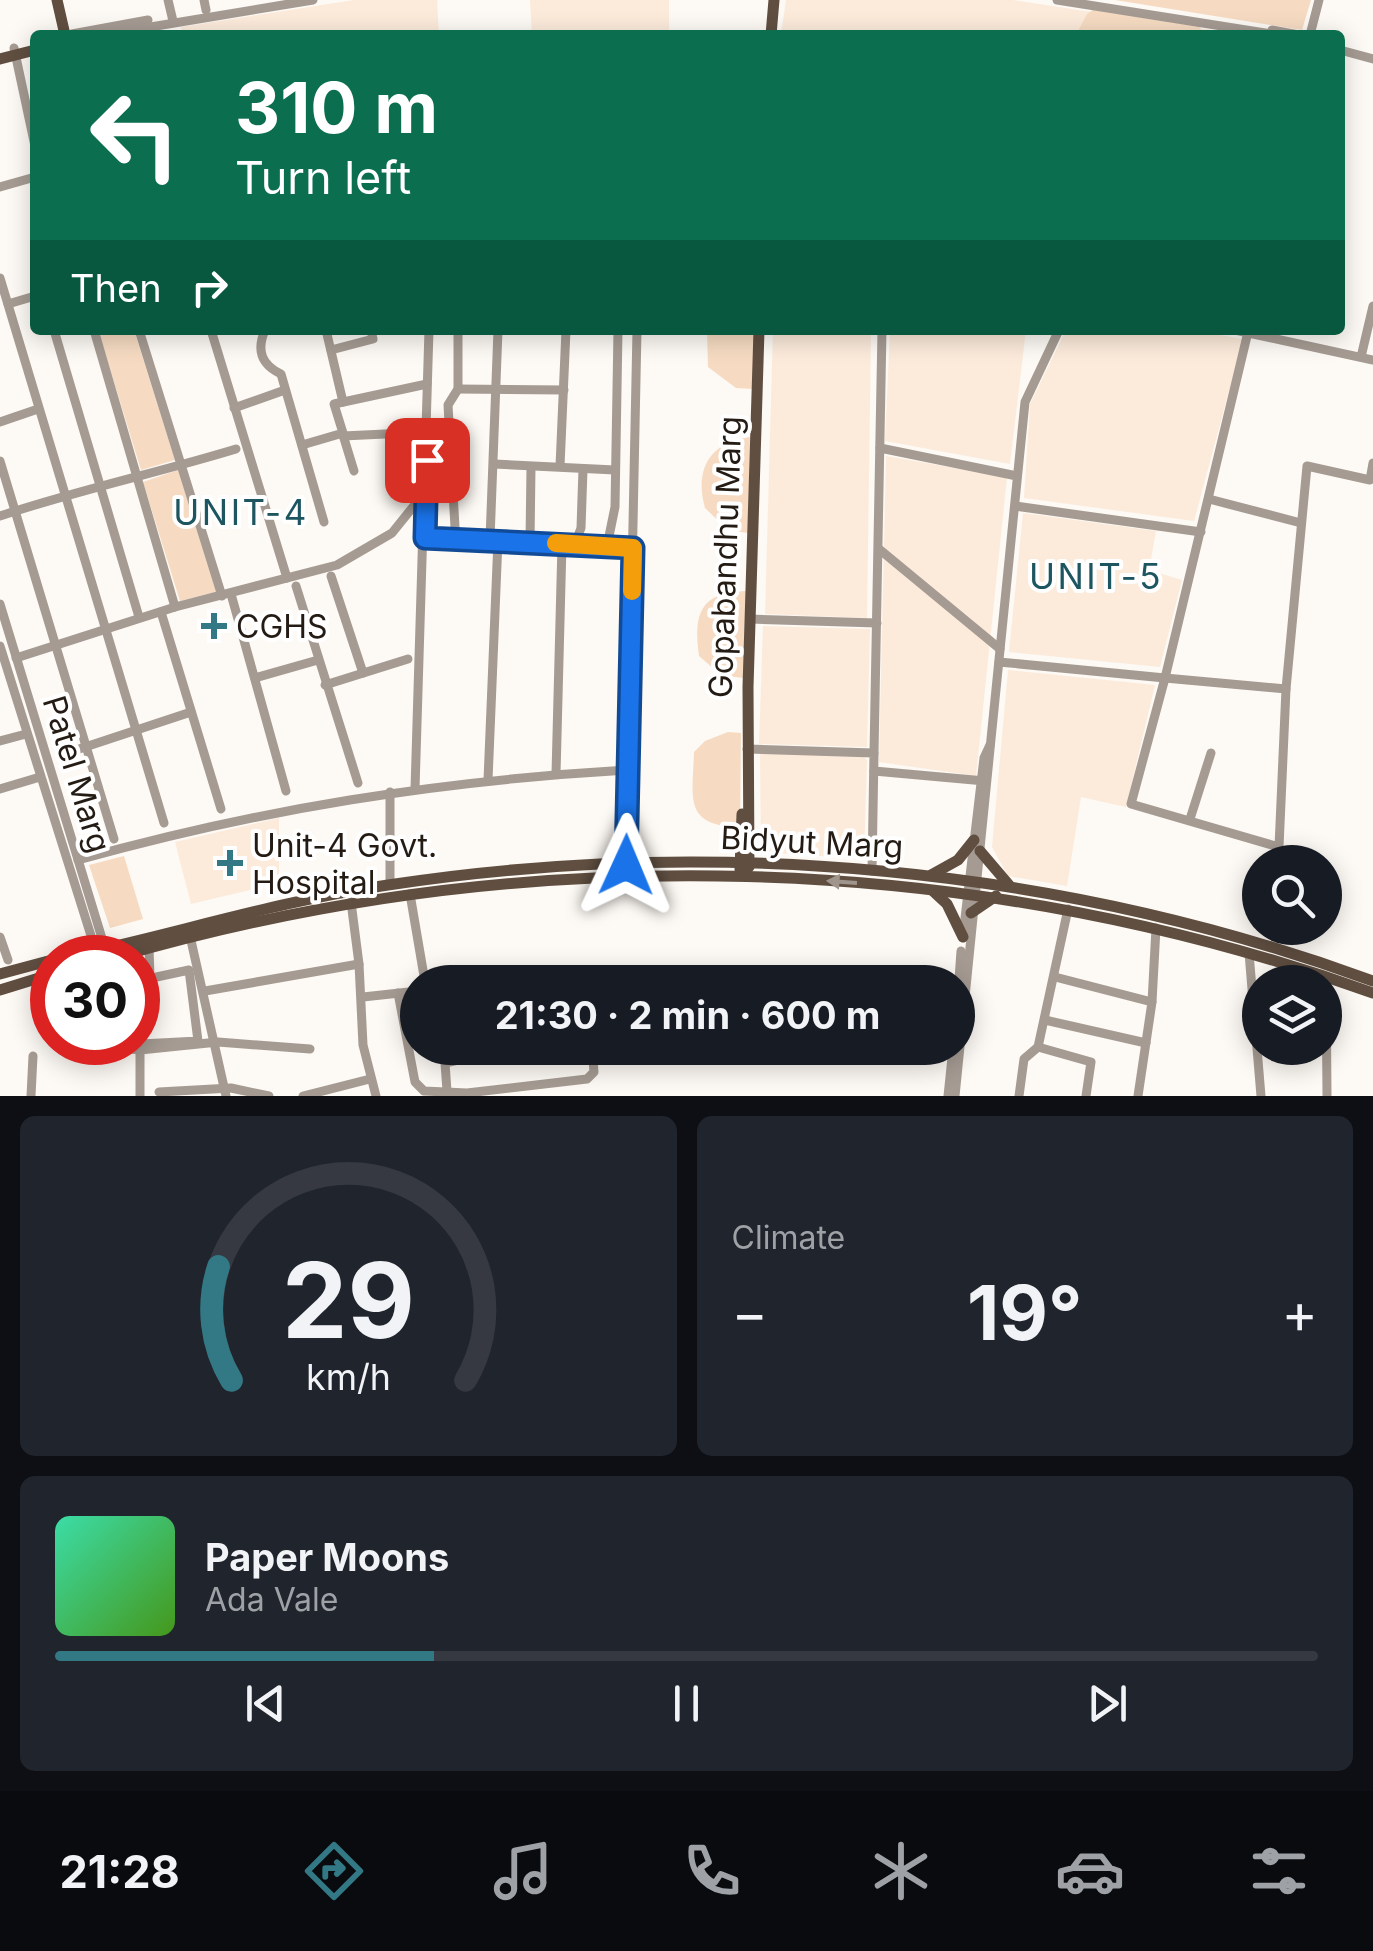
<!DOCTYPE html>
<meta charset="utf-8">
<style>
:root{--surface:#171b24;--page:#20242c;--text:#f1f3f6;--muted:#9ea1a6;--line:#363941;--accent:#327885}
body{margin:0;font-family:Inter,sans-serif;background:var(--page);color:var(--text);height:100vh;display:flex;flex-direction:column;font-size:38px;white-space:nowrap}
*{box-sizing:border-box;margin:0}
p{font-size:32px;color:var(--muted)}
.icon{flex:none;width:55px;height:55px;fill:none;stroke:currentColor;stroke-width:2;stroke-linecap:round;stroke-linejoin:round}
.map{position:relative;height:1096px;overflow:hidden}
.panel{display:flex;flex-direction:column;gap:20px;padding:20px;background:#0d0f14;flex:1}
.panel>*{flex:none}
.hud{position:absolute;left:30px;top:30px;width:1315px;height:305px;border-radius:10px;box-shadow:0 5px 25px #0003;background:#0b6e4f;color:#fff;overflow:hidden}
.fabs{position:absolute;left:1242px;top:845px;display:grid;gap:20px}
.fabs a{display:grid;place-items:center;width:100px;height:100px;border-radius:50%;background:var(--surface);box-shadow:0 5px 25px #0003;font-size:50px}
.speed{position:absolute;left:30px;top:935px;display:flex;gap:20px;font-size:50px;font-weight:700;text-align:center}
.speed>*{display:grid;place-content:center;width:130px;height:130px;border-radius:50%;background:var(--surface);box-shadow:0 5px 25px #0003;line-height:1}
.speed .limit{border:15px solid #d22;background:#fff;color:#111}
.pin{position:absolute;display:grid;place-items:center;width:85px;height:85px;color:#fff;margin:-42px;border-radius:20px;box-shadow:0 5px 15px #0006}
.me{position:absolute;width:110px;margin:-55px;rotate:1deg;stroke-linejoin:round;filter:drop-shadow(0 0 8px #0008)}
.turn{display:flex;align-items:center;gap:35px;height:210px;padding:0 40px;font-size:45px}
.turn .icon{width:130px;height:130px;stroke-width:2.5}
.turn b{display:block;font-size:70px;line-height:85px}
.then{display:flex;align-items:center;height:95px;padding:0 40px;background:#0003;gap:20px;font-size:38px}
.big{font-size:75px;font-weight:700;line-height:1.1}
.panel .tile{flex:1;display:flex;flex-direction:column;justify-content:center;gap:15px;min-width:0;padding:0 35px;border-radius:15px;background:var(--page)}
.panel .dial{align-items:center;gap:0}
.dial svg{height:260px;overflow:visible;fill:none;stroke:var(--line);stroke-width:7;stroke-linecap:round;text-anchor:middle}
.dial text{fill:var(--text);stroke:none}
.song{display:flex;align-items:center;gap:30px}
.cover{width:120px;height:120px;border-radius:15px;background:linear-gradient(135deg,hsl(160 70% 55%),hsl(100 70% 35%))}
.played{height:10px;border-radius:5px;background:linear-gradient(90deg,var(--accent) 30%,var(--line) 30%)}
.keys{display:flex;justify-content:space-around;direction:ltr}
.heat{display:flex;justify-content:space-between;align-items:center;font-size:55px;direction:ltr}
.panel .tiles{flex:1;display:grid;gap:20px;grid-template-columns:1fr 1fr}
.tile:last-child{grid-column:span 2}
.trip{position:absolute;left:400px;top:965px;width:575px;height:100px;border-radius:50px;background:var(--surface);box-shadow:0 5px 25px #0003;font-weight:700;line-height:100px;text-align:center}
.tabs{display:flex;height:160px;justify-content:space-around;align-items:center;background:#090b0e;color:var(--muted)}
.tabs .icon{width:70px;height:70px}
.tabs .on{color:var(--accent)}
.tabs b{font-size:45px;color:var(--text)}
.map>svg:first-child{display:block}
</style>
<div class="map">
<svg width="1373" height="1096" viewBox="0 0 1373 1096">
<rect width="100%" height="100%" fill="#fdf9f4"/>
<!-- built -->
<g fill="#fcebdb">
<polygon points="354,0 437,0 439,35 183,35 181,27"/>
<polygon points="530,0 669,0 669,35 532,35"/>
<polygon points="786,0 1013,0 1244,35 781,35"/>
<polygon points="773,330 871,330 867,618 765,614"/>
<polygon points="890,330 1026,330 1010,464 885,441"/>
<polygon points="1066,330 1189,330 1243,339 1194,521 1024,498 1030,404"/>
<polygon points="886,456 1007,477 976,776 879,762"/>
<polygon points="1023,513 1156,531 1149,570 1182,580 1160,667 1009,652"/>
<polygon points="763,626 870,629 867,747 759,744"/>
<polygon points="1008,670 1155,685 1126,807 1081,797 1067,886 1008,876 992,847"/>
<polygon points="760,752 862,755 867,760 864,859 761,852"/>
<polygon points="279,818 279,883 191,904 175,842"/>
</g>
<!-- green -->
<g fill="#f6dbc2">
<polygon points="1115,0 1311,0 1302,30"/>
<polygon points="1094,9 1199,26 1204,35 1076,35 1087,14"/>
<polygon points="98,330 134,330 175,460 141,470"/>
<polygon points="707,330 755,330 753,389 736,388 708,367"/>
<path d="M750,437L748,533L728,530L705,508C694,469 710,442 750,437Z"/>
<polygon points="181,469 219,591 180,601 143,482"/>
<path d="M746,591L743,678L721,675L699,656C693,614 700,592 746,591Z"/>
<path d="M728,732L741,733L740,827C682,826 693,797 694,752L705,741Z"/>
<polygon points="124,856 143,919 110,928 89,865"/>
</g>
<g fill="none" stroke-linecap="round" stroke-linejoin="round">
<!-- minor -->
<g stroke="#a59b93" stroke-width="9">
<polyline points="168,0 173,21"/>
<polyline points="204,0 206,10"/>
<polyline points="1057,0 1278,35"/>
<polyline points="1272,30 1299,35"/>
<polyline points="72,34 148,20"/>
<polyline points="102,35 313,0"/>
<polyline points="1310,35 1319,0"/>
<polyline points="14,48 35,146"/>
<polyline points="1340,50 1373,59"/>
<polyline points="0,187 35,177"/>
<polyline points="0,278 164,823"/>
<polyline points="8,304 35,296"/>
<polyline points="54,330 139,617"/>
<polyline points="94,330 175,607"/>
<polyline points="139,330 222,596"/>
<polyline points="211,330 287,578"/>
<path d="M265,330C256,351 262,365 281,374L324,522"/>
<polyline points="326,330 343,402"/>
<polyline points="1235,330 1373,360"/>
<polyline points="1248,332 1165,678 1286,689"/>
<polyline points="331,350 373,339 371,330"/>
<polyline points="1361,357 1373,306"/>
<polyline points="458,389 564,390"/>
<polyline points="234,408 285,390"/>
<polyline points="0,422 38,409"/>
<polyline points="343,435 354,471"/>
<polyline points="343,436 427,432"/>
<polyline points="302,445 343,433 334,404 427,384"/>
<polyline points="880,448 1017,476"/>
<polyline points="0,461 114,839"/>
<polyline points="494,464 615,470"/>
<polyline points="560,466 566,330"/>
<polyline points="1209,499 1301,523"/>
<polyline points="1015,506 1201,532"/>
<path d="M0,516C78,490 157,473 236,449"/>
<polyline points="455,527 448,405 458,389 458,330"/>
<polyline points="425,538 633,547"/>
<polyline points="490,539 498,330"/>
<polyline points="530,542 531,467"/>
<polyline points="575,544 581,528 583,469"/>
<polyline points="607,546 615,507 618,330"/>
<polyline points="879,549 1000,649"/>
<polyline points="331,576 363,673"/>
<polyline points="296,586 358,783"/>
<polyline points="231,594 286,791"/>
<polyline points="0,604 108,958"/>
<polyline points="161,612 221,809"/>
<polyline points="750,619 877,623"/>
<polyline points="0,646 98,958"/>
<polyline points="16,658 175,607 337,565 392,533 425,492"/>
<polyline points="999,662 1165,678 1131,804 1279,847 1286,689 1307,466 1370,480 1373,463"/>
<polyline points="255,678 318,660"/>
<polyline points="325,685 408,659"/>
<polyline points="0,741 26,734"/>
<polyline points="747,749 874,753 872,871"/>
<polyline points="67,753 191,712"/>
<polyline points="874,753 882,330"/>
<polyline points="874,771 985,781"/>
<polyline points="556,774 562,544"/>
<polyline points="488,780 498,540"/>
<polyline points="0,789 40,777"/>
<polyline points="415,789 429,330"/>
<polyline points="1190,819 1211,753"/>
<path d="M78,860C261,809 437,781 627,770"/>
<polyline points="626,865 637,330"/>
<polyline points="390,884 390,792"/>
<polyline points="410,894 425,982"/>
<polyline points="963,935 984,758 990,745"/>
<polyline points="190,936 226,1096"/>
<polyline points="0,937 8,960"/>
<polyline points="149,947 150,978"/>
<polyline points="1249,953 1261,1096"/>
<polyline points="359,964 363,1045 376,1096"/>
<polyline points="1055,977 1152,1002"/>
<polyline points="1326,977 1327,1096"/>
<polyline points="138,981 189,970 198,1041 141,1044"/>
<polyline points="205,991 359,964 351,902"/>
<polyline points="398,993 415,1082 424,1091 467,1093 587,1079 594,1072 592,1048"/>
<polyline points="958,993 961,951"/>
<polyline points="363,997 418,991"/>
<polyline points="1045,1020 1146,1043"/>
<polyline points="71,1042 140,1050 218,1042 310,1049"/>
<polyline points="1038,1047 1091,1062 1086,1096"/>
<polyline points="140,1050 140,1096"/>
<polyline points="447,1091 445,1063 513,1048"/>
<polyline points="159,1092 231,1088 269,1096"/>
<polyline points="31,1096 33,1056"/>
<polyline points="303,1096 370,1079"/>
<polyline points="948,1096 953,1048"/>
<polyline points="955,1096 1025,402 1059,330"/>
<polyline points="1019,1096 1024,1059 1038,1047 1068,909"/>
<polyline points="1138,1096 1152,1002 1156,928"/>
</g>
<!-- major -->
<g stroke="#604f41" stroke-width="11">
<polyline points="57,0 65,35"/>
<polyline points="771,35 774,0"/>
<polyline points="0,59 35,50"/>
<polyline points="980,851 1009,885"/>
<polyline points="749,867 748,687 759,330"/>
<polyline points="740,870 742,814"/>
<polyline points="931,875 958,860 974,840"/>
<polyline points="933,891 947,904 963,937"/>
<polyline points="971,913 996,896"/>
<path d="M63,958C172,935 277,901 388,885C716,835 1062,867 1373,981"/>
<path d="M114,958C526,838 969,849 1373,993"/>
<polyline points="0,974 52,960"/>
<polyline points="0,990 52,974"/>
</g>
</g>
<!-- one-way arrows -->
<defs><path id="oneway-solid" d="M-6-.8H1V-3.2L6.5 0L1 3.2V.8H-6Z" transform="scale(2.5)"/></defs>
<use fill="#a0958d" href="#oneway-solid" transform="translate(842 882) rotate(-176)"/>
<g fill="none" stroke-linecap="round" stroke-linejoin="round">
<!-- route casing -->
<g stroke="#114b97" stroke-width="25">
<polyline id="route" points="427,460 425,538 633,548 626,865"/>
</g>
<!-- route -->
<use href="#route" stroke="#1a73e8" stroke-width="18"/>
<!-- slow -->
<polyline stroke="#f59e0b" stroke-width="18" points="556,543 633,548 632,591"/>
</g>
<!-- markers -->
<g fill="#327885" stroke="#fff" stroke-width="4">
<path d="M209 611h10v10h10v10h-10v10h-10v-10h-10v-10h10z"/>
<path d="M225 848h10v10h10v10h-10v10h-10v-10h-10v-10h10z"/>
</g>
<g text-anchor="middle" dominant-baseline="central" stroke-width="8" stroke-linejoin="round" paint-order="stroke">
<!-- street labels -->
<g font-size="32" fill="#241c14" stroke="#fff">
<text transform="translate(725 557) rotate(-88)">Gopabandhu Marg</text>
<text transform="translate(77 774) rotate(73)">Patel Marg</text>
<text transform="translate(812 842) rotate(3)">Bidyut Marg</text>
</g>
<!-- poi labels -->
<g font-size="32" fill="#241c14" stroke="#fff" text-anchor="start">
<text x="236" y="626">CGHS</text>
<text x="252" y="845">Unit-4 Govt.<tspan x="252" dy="37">Hospital</tspan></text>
</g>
<!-- neighbourhood labels -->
<g font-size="35" letter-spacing="2.5" fill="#1d5660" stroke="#fff">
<text x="241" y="512">UNIT-4</text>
<text x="1096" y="576">UNIT-5</text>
</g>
</g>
</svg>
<div class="fabs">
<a><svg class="icon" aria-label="search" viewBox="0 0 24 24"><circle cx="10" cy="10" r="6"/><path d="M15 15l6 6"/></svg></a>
<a><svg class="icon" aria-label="layers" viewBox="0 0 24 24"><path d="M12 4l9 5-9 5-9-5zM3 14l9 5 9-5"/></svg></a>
</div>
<div class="speed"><div class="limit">30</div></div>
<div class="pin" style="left:427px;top:460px;background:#d93025"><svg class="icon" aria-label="arrive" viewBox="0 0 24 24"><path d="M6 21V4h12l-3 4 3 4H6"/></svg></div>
<svg class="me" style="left:626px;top:865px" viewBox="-20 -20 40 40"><path d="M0-17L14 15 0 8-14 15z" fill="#1a73e8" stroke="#fff" stroke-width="4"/></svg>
<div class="trip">21:30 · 2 min · 600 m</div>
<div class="hud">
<div class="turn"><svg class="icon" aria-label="left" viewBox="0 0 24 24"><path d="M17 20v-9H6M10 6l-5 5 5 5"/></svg><div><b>310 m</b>Turn left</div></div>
<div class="then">Then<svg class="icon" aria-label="right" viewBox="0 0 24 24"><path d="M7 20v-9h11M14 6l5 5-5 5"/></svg></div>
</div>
</div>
<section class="panel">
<div class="tiles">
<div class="tile dial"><svg viewBox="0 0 100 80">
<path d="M14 69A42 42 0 1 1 86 69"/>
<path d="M14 69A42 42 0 0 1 10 34" stroke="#327885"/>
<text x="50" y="56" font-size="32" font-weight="700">29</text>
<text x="50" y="72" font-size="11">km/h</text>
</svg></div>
<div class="tile"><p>Climate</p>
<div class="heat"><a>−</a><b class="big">19°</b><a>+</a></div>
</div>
<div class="tile">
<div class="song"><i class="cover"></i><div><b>Paper Moons</b><p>Ada Vale</p></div></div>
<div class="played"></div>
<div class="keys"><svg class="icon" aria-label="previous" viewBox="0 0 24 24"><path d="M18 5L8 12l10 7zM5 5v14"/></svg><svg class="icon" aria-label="pause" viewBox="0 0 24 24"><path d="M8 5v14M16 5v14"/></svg><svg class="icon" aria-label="next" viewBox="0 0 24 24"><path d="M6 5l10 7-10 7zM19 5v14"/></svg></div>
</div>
</div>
</section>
<nav class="tabs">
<b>21:28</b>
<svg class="icon on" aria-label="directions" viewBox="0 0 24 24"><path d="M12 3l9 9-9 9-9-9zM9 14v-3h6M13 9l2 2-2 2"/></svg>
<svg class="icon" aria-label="music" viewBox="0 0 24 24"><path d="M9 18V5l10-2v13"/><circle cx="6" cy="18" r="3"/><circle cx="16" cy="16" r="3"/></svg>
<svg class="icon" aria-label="phone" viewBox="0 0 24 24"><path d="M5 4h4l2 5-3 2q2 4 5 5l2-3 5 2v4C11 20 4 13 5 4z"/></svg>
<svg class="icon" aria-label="climate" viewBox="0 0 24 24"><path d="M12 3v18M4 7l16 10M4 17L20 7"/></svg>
<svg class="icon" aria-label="car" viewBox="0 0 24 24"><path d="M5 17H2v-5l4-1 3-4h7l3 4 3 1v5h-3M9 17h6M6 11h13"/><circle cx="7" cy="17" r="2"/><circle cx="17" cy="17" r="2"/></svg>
<svg class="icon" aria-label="filters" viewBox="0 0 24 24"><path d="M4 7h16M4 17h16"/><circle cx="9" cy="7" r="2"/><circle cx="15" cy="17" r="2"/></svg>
</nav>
